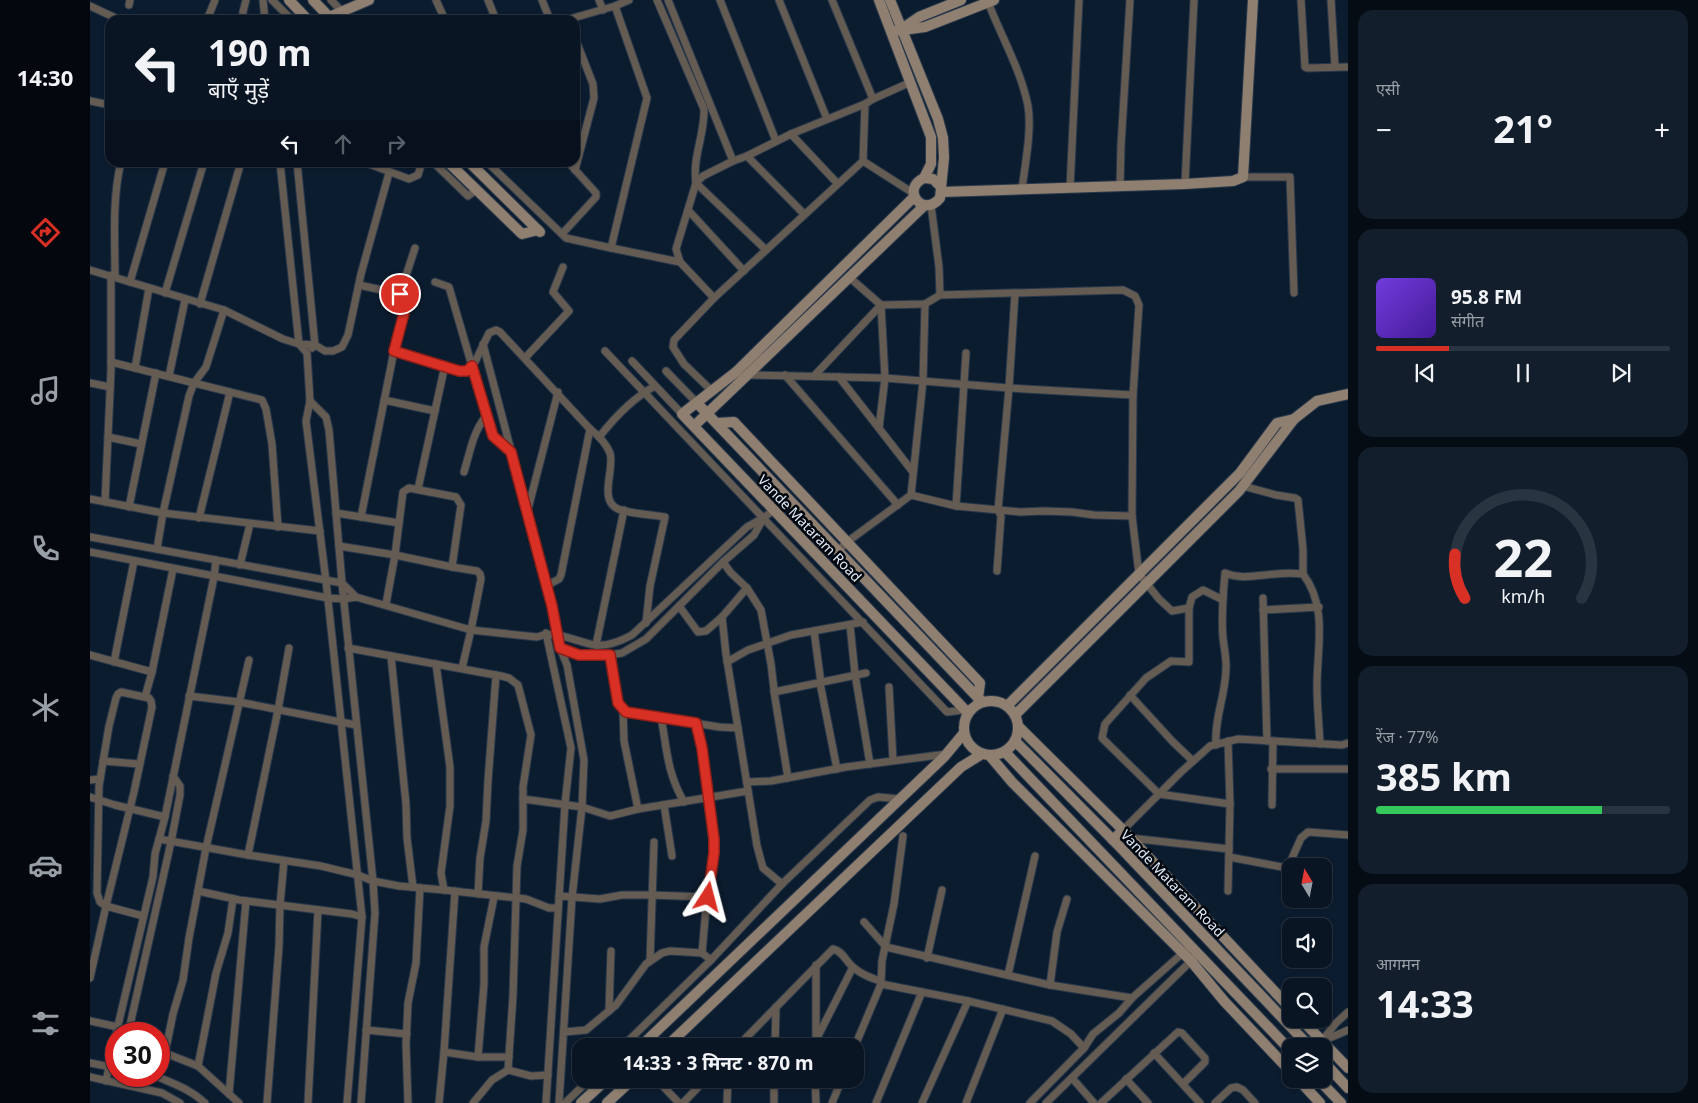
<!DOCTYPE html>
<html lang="hi">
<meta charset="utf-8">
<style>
:root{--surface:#091523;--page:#121e2b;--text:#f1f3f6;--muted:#999fa6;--line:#293441;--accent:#d93025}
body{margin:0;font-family:"Noto Sans","Noto Sans Devanagari",sans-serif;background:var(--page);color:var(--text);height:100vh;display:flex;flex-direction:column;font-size:19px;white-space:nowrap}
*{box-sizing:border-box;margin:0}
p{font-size:16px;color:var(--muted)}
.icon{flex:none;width:28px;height:28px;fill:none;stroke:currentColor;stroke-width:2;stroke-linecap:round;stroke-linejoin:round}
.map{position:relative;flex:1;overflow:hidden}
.details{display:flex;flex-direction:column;gap:10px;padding:10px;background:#050c13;width:350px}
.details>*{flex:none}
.top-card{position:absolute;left:15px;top:15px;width:475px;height:152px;border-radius:15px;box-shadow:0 1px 4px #0004,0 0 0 1px var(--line);background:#091523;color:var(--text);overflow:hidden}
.needle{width:32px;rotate:350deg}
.controls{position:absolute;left:1192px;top:858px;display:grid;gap:10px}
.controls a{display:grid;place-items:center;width:50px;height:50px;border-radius:10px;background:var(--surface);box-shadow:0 1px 4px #0004,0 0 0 1px var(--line);font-size:25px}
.speed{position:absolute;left:15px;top:1022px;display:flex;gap:10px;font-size:25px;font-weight:700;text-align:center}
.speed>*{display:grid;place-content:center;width:65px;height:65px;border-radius:50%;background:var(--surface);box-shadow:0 1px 4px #0004,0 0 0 1px var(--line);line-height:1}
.speed .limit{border:8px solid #d22;background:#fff;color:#111}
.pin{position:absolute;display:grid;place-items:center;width:42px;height:42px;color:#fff;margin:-21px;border:2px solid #fff;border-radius:50%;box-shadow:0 1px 5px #0007}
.me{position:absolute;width:55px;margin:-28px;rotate:9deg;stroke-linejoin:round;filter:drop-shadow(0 0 4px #0008)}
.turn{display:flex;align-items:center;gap:18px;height:105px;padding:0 20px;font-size:22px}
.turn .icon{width:65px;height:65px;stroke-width:2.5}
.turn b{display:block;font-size:35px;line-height:42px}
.lanes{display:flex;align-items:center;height:48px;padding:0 20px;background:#0003;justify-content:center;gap:25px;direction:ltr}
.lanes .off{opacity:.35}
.big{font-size:38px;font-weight:700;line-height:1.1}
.details .tile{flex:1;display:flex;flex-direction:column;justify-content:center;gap:8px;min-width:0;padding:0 18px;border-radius:15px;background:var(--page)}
.details .dial{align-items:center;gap:0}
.dial svg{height:130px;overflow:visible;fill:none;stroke:var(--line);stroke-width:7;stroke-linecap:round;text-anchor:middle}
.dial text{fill:var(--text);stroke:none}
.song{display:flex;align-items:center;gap:15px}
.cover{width:60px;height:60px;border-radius:8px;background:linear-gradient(135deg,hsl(260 70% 55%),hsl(260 70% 35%))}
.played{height:5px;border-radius:2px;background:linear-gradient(90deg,var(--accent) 25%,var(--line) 25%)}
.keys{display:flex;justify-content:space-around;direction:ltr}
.heat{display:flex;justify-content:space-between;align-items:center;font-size:28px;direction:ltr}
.charge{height:8px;border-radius:4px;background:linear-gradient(90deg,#34c759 77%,var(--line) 0)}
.trip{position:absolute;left:482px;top:1038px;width:292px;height:50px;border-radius:15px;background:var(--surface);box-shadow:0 1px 4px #0004,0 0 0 1px var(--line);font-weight:700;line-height:50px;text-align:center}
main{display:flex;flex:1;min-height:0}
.dock{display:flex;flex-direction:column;width:90px;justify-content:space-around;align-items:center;background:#04080e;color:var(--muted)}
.dock .icon{width:35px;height:35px}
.dock .selected{color:var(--accent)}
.dock b{font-size:22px;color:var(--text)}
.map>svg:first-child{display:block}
</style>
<main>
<nav class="dock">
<b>14:30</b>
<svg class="icon selected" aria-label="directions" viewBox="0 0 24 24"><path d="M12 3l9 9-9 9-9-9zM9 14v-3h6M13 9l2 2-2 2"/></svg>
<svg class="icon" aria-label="music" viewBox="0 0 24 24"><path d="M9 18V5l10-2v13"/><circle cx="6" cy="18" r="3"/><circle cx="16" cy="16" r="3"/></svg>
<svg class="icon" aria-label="phone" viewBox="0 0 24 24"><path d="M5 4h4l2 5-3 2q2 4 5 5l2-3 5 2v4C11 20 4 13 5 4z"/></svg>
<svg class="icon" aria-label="climate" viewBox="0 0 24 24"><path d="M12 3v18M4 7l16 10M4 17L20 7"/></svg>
<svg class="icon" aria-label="car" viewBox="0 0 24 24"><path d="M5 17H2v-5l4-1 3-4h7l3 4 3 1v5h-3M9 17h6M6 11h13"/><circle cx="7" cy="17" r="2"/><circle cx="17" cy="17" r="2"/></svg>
<svg class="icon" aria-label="filters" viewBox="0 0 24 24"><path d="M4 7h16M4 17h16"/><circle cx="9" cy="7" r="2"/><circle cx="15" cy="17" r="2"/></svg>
</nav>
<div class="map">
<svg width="1258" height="1103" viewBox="0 0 1258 1103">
<rect width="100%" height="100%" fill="#0c1c2f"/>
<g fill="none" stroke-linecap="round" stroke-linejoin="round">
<!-- street casing -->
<g stroke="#2a394b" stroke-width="9">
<g id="street">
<polyline points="173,0 175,20"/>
<polyline points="182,0 202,20"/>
<polyline points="241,0 260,20"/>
<polyline points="346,0 355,20"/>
<polyline points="398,0 406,20"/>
<polyline points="452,0 460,20"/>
<polyline points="509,0 513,10"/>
<path d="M567,0L614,109C615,134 602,158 606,183L676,250"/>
<polyline points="578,0 643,161"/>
<polyline points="630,0 686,141"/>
<polyline points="689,0 737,119"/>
<polyline points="742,0 783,99"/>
<polyline points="1211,0 1215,67 1217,68 1258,67"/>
<polyline points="1241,0 1245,67"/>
<path d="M898,2C911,36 931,70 938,106C942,130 935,165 932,189"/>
<polyline points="39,5 40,0"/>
<polyline points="0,6 30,20"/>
<polyline points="525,6 557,98 521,248 590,262"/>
<polyline points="117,20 125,0"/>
<polyline points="153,20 153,12 156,0"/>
<polyline points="476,20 525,6 539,0"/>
<polyline points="485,38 503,84 504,98 485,170"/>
<polyline points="0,101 20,105"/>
<polyline points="701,134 747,183"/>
<polyline points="657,156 714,214"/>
<polyline points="773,161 775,104"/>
<polyline points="190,162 209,344 217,353 220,401 216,421 236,581 272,917 257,1103"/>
<polyline points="207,162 225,345 222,348"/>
<polyline points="274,162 319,179 328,175 332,162"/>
<polyline points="343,162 378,196 386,190"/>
<polyline points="397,162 476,238 521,248"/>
<polyline points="1153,177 1200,177 1204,293"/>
<polyline points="1095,184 1104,0"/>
<polyline points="1030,187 1031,145 1040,0"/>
<polyline points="980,188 989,0"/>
<polyline points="841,205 849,267 850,295"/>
<polyline points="598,210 654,271"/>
<polyline points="472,234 506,197 506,193 478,162"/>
<polyline points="0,270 134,310 193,339 209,344 225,345 235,351 243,351 252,347 258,335 271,274 299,173"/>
<path d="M25,277C25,239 22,199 31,162"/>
<polyline points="759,277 791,305 835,304 850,295 1033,290 1045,296 1049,305 1043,395 1042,516 1049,574 1069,599 1082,611 1099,608 1099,662 1081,661 1056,678 1015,724 1012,738 1069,794 1140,804"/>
<polyline points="40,282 75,162"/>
<path d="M345,282L359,287L400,428C404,439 411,444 421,451"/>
<path d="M269,285L310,294L317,299V302L304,351L369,371H377L385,362L399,333L406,330L410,332L500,429C509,436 516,443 520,453C525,469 508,500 528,509C536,513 564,515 575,517L560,586L556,623"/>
<polyline points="75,293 114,162"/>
<polyline points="925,293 919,388 1043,395"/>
<polyline points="310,294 325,248"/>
<polyline points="624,298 590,262 586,249 606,183 613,176 643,161 657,156 701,134 775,104 783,99 821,82"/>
<polyline points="110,304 151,162"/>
<polyline points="134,310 116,367 104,383 172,400 176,409 182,444 188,527"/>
<polyline points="393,344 462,606 470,648 477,665 494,760 492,807 482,898 469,1103"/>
<polyline points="515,351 857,712 874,710"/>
<polyline points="435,358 479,311 463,292 473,267"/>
<polyline points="542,361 592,414"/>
<polyline points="21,362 104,383 99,396 73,513 67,549"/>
<polyline points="45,368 59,288"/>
<polyline points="576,371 607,403"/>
<polyline points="659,375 795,378 919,388 908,510 911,516 907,571"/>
<polyline points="695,375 808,505"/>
<polyline points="79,376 95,300"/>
<polyline points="724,376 791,305"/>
<polyline points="749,377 823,472"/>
<polyline points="0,383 20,387"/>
<polyline points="622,391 594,364 583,347 584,340 624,298 773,161 823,193"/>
<polyline points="294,400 345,411"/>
<polyline points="220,401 236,417 239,430 252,583 283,881 285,913 271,1103"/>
<polyline points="789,428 795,378 791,305"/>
<path d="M510,436C525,417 543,398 565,386"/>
<polyline points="18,437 51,444"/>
<path d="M374,472C380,452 383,432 396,416"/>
<polyline points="1153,486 1186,495 1205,498 1208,500 1213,549 1213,574"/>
<polyline points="328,489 355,365"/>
<polyline points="821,495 866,506 930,512 954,511 982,512 1004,515 1042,516"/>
<polyline points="0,499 73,513 230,531"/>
<polyline points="15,502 21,370 21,275"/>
<polyline points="866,506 876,353"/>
<polyline points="39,507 66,373"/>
<polyline points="246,513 309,523"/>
<polyline points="437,513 468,392"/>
<polyline points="271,517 304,351"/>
<polyline points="109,518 140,392"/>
<polyline points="0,537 252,583 266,597"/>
<polyline points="249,546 305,555 362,567 371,505 366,497 319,488 313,492 305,555 296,604"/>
<polyline points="748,551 757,542 821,495 833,381 835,304"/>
<path d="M0,552L238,598L254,599L266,597L381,630L447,637C465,629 486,642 505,645C518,647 531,641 542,635L657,527L673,518L684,510"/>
<polyline points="633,562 641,573 657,588 671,610 681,664 685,698 698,778"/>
<polyline points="150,565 160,524"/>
<polyline points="362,567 387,571 390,574 391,579 381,630 372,668"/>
<polyline points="456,586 469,579 471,575 500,429"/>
<polyline points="1173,598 1177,741"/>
<polyline points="1099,608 1102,597 1113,590 1133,600"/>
<polyline points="1173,610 1229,607"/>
<polyline points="632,617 657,588"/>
<polyline points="760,625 765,674 780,764"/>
<polyline points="724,631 731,683"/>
<polyline points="506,645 534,510"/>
<polyline points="258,648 411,676 419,678 428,685 441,735 433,787 433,830 427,866 423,996 418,1070"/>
<polyline points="468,648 489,655 520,655 532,653 556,639 633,562 664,535 673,519"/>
<polyline points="0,655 62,672 55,697"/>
<polyline points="520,655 528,703 536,712 629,727 648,728"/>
<polyline points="301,656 316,804 317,838 323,887"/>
<polyline points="24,662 44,561"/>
<polyline points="637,662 658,650 701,635 773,622"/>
<polyline points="346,664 360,767 360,806 351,873 354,890"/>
<polyline points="62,672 83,569"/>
<polyline points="730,683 747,769"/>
<polyline points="799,687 803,760"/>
<polyline points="684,692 776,673"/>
<polyline points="1040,695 1083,742 1103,761"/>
<polyline points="99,696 149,702 266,725"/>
<polyline points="533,708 534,741 548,809 658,791"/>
<path d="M571,717C577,749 577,773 594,802"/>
<polyline points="606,723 612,748 624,853 617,897 612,953"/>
<path d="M1126,745C1124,717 1137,692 1136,665C1136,656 1134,647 1133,638C1131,617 1133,595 1135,573C1152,580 1168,575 1185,574C1195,573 1204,573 1213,574C1238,607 1227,647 1227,686C1227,705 1229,724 1230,744"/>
<polyline points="13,761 49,764"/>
<polyline points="1181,769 1258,769"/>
<polyline points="0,780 10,779"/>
<polyline points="657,782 681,781 756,767 857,754"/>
<polyline points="0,797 25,805 75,817"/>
<polyline points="433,799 492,807 520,816 548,809"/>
<polyline points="574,805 582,856"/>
<polyline points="1182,805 1183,741"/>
<polyline points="1033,830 1091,772 1120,746 1148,739 1252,745 1258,743"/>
<polyline points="1040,838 1139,849"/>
<polyline points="69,839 158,855 231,866 268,875 283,881 309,886 354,890 436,899 459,908 468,908"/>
<polyline points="158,855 188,710 199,648"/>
<polyline points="1139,857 1192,867 1199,865 1211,838 1218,832 1258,835"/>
<path d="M1199,865C1200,874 1197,885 1201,892"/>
<polyline points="692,884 780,800 788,797 810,799"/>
<polyline points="108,891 149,900 262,914 272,917"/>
<polyline points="1138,891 1140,804 1138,741"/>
<polyline points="388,894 390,858 396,821 398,781 406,675"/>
<polyline points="469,896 510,899 532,895 560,895 617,897"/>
<polyline points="774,922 796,947 960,985 1042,998"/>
<polyline points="837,958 852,890"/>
<polyline points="560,961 564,842"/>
<polyline points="726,965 726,1037"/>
<polyline points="918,975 945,856"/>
<polyline points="0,978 16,906 10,902 7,893 9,786 19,726 26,698 28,694 31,692 59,698 61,701 62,707 44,792 16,906 53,916"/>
<polyline points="791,984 878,1001 962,1021 981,1034 994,1048"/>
<polyline points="960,985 967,932 977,899"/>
<polyline points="519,1011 521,951"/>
<polyline points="0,1021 28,1027"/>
<polyline points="276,1030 317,1034"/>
<polyline points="474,1032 496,1030 526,1005 556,964 572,953 580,951 612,953 621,960 692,884 673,868 667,846 636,654 632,617 616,631 608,632 589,606"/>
<polyline points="26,1034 63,877 65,854 75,817 124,577 126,560"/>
<polyline points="38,1034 81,842 90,795 90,786 83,776"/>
<polyline points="1232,1041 1245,1024 1258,1012"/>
<polyline points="1233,1041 1258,1030"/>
<polyline points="533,1046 621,960"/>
<path d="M648,1046L743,949C753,951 756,962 764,968C771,974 781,978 790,981"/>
<polyline points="685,1046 686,1007"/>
<polyline points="724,1046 726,1040 763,967"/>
<polyline points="765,1046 791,984 792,961 804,904 813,836"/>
<polyline points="354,1052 388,1057 419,1057"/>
<polyline points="1064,1053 1110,1103"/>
<polyline points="388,1057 394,984 394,947 404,897"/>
<polyline points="0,1063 26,1068"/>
<polyline points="108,1066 126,973 138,933 143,899"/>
<path d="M66,1076C84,1084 100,1089 115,1103"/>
<polyline points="0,1077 72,1093 90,1103"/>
<polyline points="982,1078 1004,1103"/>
<polyline points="566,1079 589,1103"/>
<polyline points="725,1079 726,1103"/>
<polyline points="1036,1079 1058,1103"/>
<polyline points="16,1081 26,1034"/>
<polyline points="139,1094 156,901"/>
<polyline points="149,1103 108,1066 75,1053 83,1014 93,980 99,938 116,848 159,660"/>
<polyline points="177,1103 189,946 190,905 194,861"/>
<polyline points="218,1103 228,910"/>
<polyline points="318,1103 316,1044 318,1003 326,963 330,888"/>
<polyline points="349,1103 354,1052 365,891"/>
<polyline points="383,1103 402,1080 418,1070 441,1076 458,1075"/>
<polyline points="456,1103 475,804 481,748 456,633"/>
<polyline points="475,1103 500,1079"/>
<polyline points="593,1103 616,1079"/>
<polyline points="637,1103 638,1079"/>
<polyline points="684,1103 684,1079"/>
<polyline points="742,1103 752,1079"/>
<polyline points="786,1103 832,992"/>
<polyline points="832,1103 878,1001"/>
<polyline points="876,1103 913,1009"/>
<polyline points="940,1103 994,1048 1003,1034 1029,1013 1042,998 1095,951"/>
<polyline points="956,1103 1103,959"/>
<polyline points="1011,1103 1088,1032 1092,1033 1115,1058 1115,1062 1093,1084"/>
<polyline points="1125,1103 1141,1088 1147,1087 1153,1090 1165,1103"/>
</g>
</g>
<!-- secondary casing -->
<g stroke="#2a394b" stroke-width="12">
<g id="secondary">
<polyline points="199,0 218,20"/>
<polyline points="223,0 242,20"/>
<polyline points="789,0 841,137 841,164 834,178"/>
<path d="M800,0L848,119L853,138L854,158L850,198C833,219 810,189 834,178L843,179L850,186"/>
<polyline points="239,17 279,0"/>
<polyline points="813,28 829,17 871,0"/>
<polyline points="805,31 835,27 904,0"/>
<polyline points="358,162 432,234 448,230"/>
<polyline points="379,162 450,232"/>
<polyline points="851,192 1095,184 1143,181 1153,177 1163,0"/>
<polyline points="824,197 646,372 592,414 878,713"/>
<polyline points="607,403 892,702"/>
<polyline points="627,423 644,422 890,683 888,698"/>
<polyline points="604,426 835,205"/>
<circle cx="901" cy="728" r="27"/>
<polyline points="917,706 1150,473 1187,423 1204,419"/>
<polyline points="925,715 1149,491 1204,419 1227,401 1258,394"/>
<polyline points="929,727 1033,830"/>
<polyline points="925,741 1029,846 1219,1046"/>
<polyline points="915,752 1201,1051"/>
<polyline points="900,756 922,782 1101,961 1134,1001 1201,1072"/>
<polyline points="1023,840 1033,830 1201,1009"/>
<polyline points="1211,1019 1258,1068"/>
<polyline points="551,1046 854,757 874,733"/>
<polyline points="577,1046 871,767 892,754"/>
<polyline points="1234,1062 1258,1088"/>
<polyline points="1208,1079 1230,1103"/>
<polyline points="1228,1079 1251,1103"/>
<polyline points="491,1103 517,1079"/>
<polyline points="517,1103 543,1079"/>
</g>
</g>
<!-- street -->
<use href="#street" stroke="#645b52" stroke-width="7"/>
<!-- secondary -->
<use href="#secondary" stroke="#8e7f70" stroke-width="10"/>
</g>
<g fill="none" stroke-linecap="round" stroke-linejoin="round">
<!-- route casing -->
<g stroke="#8d1f18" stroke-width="12">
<polyline id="route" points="310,294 317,299 317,302 304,351 369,371 377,371 382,366 403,436 421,452 462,606 470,648 489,655 520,655 528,703 536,712 606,723 612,748 624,839 624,853 618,897"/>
</g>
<!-- route -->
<use href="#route" stroke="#d93025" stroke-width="9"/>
</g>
<g text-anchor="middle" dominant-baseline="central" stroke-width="5" stroke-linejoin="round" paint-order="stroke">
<!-- street labels -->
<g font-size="14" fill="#e1ecf9" stroke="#02070e">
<text transform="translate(720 528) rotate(46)">Vande Mataram Road</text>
<text transform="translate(1083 883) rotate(46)">Vande Mataram Road</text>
</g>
</g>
</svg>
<div class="controls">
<a><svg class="needle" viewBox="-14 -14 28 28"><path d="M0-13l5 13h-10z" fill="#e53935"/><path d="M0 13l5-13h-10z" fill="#999fa6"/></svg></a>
<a><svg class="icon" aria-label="sound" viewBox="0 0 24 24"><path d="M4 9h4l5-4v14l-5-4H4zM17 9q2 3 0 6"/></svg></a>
<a><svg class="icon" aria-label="search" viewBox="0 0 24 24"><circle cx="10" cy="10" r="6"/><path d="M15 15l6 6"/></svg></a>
<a><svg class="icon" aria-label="layers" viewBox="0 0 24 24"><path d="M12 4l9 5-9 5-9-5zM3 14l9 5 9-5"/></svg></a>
</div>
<div class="speed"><div class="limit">30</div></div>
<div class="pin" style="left:310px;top:294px;background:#d93025"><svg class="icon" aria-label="arrive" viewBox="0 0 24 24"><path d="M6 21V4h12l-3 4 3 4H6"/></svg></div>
<svg class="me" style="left:618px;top:897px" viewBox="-20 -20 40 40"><path d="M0-17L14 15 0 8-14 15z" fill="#d93025" stroke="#fff" stroke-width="4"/></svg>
<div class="trip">14:33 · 3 मिनट · 870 m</div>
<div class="top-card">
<div class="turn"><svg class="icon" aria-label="left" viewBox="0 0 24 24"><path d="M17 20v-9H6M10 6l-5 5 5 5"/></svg><div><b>190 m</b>बाएँ मुड़ें</div></div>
<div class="lanes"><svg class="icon" aria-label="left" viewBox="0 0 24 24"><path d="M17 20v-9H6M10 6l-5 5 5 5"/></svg><svg class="icon off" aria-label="ahead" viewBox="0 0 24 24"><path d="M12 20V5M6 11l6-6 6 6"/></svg><svg class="icon off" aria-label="right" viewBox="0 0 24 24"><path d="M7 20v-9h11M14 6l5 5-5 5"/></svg></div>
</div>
</div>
<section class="details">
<div class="tile"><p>एसी</p>
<div class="heat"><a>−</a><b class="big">21°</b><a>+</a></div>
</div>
<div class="tile">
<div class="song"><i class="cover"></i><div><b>95.8 FM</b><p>संगीत</p></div></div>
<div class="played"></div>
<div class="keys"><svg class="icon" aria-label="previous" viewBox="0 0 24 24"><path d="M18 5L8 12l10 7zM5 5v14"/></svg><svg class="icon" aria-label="pause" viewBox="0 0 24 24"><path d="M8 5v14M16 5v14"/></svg><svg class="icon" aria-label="next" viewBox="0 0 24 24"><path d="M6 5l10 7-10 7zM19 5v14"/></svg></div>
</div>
<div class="tile dial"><svg viewBox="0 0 100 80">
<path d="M14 69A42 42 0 1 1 86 69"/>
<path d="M14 69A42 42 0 0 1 8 42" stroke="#d93025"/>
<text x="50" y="56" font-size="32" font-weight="700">22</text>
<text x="50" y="72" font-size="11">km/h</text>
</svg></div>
<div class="tile"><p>रेंज · 77%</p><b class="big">385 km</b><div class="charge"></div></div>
<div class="tile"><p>आगमन</p><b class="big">14:33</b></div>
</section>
</main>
